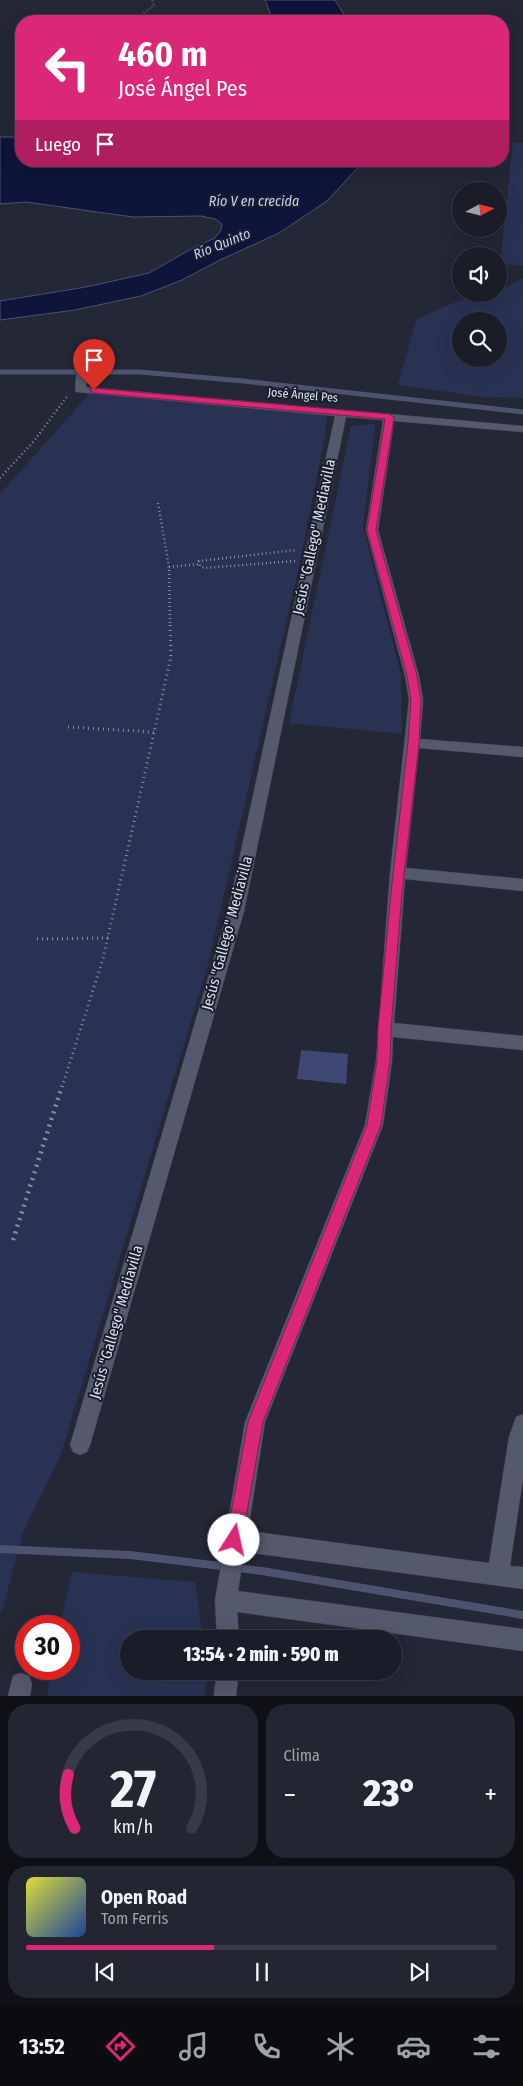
<!DOCTYPE html>
<html lang="es">
<meta charset="utf-8">
<style>
:root{--surface:#1a1d28;--page:#232630;--text:#f1f3f6;--muted:#9fa2a8;--line:#383b45;--accent:#db2777}
body{margin:0;font-family:"Fira Sans Condensed",sans-serif;background:var(--page);color:var(--text);height:100vh;display:flex;flex-direction:column;font-size:19px;white-space:nowrap}
*{box-sizing:border-box;margin:0}
p{font-size:16px;color:var(--muted)}
.icon{flex:none;width:28px;height:28px;fill:none;stroke:currentColor;stroke-width:2;stroke-linecap:round;stroke-linejoin:round}
.map{position:relative;height:1696px;overflow:hidden}
.sheet{display:flex;flex-direction:column;gap:8px;padding:8px;background:#0e1016;flex:1}
.sheet>*{flex:none}
.guide{position:absolute;left:15px;top:15px;width:494px;height:152px;border-radius:20px;box-shadow:0 5px 20px #0002,0 0 0 1px var(--line);background:#db2777;color:#fff;overflow:hidden}
.needle{width:32px;rotate:83deg}
.buttons{position:absolute;left:452px;top:182px;display:grid;gap:10px}
.buttons a{display:grid;place-items:center;width:55px;height:55px;border-radius:50%;background:var(--surface);box-shadow:0 5px 20px #0002,0 0 0 1px var(--line);font-size:25px}
.speed{position:absolute;left:15px;top:1615px;display:flex;gap:10px;font-size:25px;font-weight:700;text-align:center}
.speed>*{display:grid;place-content:center;width:65px;height:65px;border-radius:50%;background:var(--surface);box-shadow:0 5px 20px #0002,0 0 0 1px var(--line);line-height:1}
.speed .limit{border:8px solid #d22;background:#fff;color:#111}
.pin{position:absolute;display:grid;place-items:center;width:42px;height:42px;color:#fff;margin:-51px -21px;border-radius:50% 50% 50% 0;rotate:-45deg;box-shadow:0 0 5px #0007}
.pin .icon{rotate:45deg}
.me{position:absolute;width:55px;margin:-28px;rotate:10deg;stroke-linejoin:round;filter:drop-shadow(0 0 4px #0008)}
.turn{display:flex;align-items:center;gap:18px;height:105px;padding:0 20px;font-size:22px}
.turn .icon{width:65px;height:65px;stroke-width:2.5}
.turn b{display:block;font-size:35px;line-height:42px}
.then{display:flex;align-items:center;height:48px;padding:0 20px;background:#0003;gap:10px;font-size:19px}
.big{font-size:38px;font-weight:800;line-height:1.1}
.sheet .tile{flex:1;display:flex;flex-direction:column;justify-content:center;gap:8px;min-width:0;padding:0 18px;border-radius:20px;background:var(--page)}
.sheet .dial{align-items:center;gap:0}
.dial svg{height:130px;overflow:visible;fill:none;stroke:var(--line);stroke-width:7;stroke-linecap:round;text-anchor:middle}
.dial text{fill:var(--text);stroke:none}
.song{display:flex;align-items:center;gap:15px}
.cover{width:60px;height:60px;border-radius:8px;background:linear-gradient(135deg,hsl(60 70% 55%),hsl(220 70% 35%))}
.played{height:5px;border-radius:2px;background:linear-gradient(90deg,var(--accent) 40%,var(--line) 40%)}
.keys{display:flex;justify-content:space-around;direction:ltr}
.heat{display:flex;justify-content:space-between;align-items:center;font-size:28px;direction:ltr}
.sheet .tiles{flex:1;display:grid;gap:8px;grid-template-columns:1fr 1fr}
.tile:last-child{grid-column:span 2}
.trip{position:absolute;left:120px;top:1630px;width:282px;height:50px;border-radius:25px;background:var(--surface);box-shadow:0 5px 20px #0002,0 0 0 1px var(--line);font-weight:800;line-height:50px;text-align:center}
.dock{display:flex;height:80px;justify-content:space-around;align-items:center;background:#0a0c10;color:var(--muted)}
.dock .icon{width:35px;height:35px}
.dock .selected{color:var(--accent)}
.dock b{font-size:22px;color:var(--text)}
.map>svg:first-child{display:block}
</style>
<div class="map">
<svg width="523" height="1696" viewBox="0 0 523 1696">
<rect width="100%" height="100%" fill="#232736"/>
<!-- green -->
<g fill="#2a3254" fill-rule="evenodd">
<polygon points="513,142 523,143 523,266 500,264"/>
<path d="M523,278V398L484,397L398,385L416,320C443,307 468,294 499,294V291ZM461,321H499V359H461Z"/>
<polygon points="91,392 327,415 325,435 298,571 208,964 60,1457 23,1532 2,1611 0,1614 0,494"/>
<polygon points="375,424 363,527 401,675 402,734 289,723 351,426"/>
<polygon points="72,1572 195,1582 203,1639 129,1639 129,1671 208,1671 205,1696 47,1696 52,1669 69,1669 69,1626 60,1626"/>
</g>
<!-- water -->
<g fill="#0f153a" stroke="#4d526f">
<polygon points="265,0 335,0 348,21 273,21"/>
<polygon points="0,137 21,137 21,161 364,161 327,201 279,233 220,260 182,280 141,296 75,310 0,320 0,301 86,287 149,273 193,248 215,238 221,230 222,224 215,219 201,216 133,217 26,202 0,204"/>
</g>
<g fill="none" stroke-linecap="round" stroke-linejoin="round">
<!-- stream-far1 -->
<polyline stroke="#4d526f" stroke-width="5" points="0,372 140,372 243,381 523,412"/>
<!-- stream -->
<polyline stroke="#4d526f" stroke-width="8" points="0,1549 130,1555 262,1571 523,1615"/>
</g>
<!-- building -->
<polygon fill="#3e4872" points="301,1050 348,1054 346,1084 297,1079"/>
<g fill="none" stroke-linecap="round" stroke-linejoin="round">
<!-- minor casing -->
<g stroke="#3f424f" stroke-width="1">
<g id="minor">
<polygon points="88,352 93,355 87,365 86,387 523,426 523,432 394,421 378,530 419,676 423,700 420,739 523,747 523,757 419,748 406,868 523,879 523,891 405,879 394,1023 523,1036 523,1050 393,1037 392,1061 383,1125 265,1422 248,1531 489,1563 509,1437 516,1417 523,1414 523,1478 510,1566 523,1567 523,1589 244,1552 238,1591 523,1629 523,1651 237,1612 239,1639 217,1639 215,1600 225,1543 223,1540 226,1533 245,1422 365,1125 376,1061 390,873 409,700 405,676 366,530 383,420 346,417 244,911 90,1445 87,1452 80,1455 73,1452 70,1445 228,911 335,416 76,392 75,390 77,365 84,353"/>
<polygon points="217,1671 239,1671 236,1696 214,1696"/>
<polygon points="21,1673 29,1676 32,1684 30,1696 8,1696 13,1676"/>
</g>
</g>
<!-- path-far3 -->
<polyline stroke="#8a8d9a" stroke-width="2" stroke-dasharray="0.5 2" stroke-linecap="butt" points="134,21 154,5 152,0"/>
<!-- path-far2 -->
<g stroke="#8a8d9a" stroke-width="2.5" stroke-dasharray="1 3" stroke-linecap="butt">
<polyline points="0,478 34,441 68,395"/>
<polyline points="158,503 169,567 170,623"/>
<polyline points="295,561 204,568 200,566 199,561 296,550"/>
<polyline points="169,567 200,564"/>
</g>
<!-- path-far1 -->
<g stroke="#8a8d9a" stroke-width="3" stroke-dasharray="1 4" stroke-linecap="butt">
<polyline points="68,727 154,732"/>
<polyline points="37,939 108,938"/>
<polyline points="62,1087 103,959 171,657 170,621"/>
</g>
<!-- path -->
<polyline stroke="#8a8d9a" stroke-width="4.5" stroke-dasharray="2 5" stroke-linecap="butt" points="13,1240 62,1086"/>
<!-- minor -->
<use href="#minor" fill="#54596b" fill-rule="evenodd"/>
</g>
<!-- route -->
<polygon fill="#db2777" stroke="#8e194d" points="91,388 389,414 394,417 376,530 417,676 421,700 419,743 402,893 391,1029 390,1061 381,1125 263,1422 242,1540 240,1545 234,1548 228,1545 226,1540 248,1422 367,1125 377,1061 378,1029 391,893 408,743 411,700 407,676 367,530 385,419 94,393 90,390"/>
<g text-anchor="middle" dominant-baseline="central" stroke-width="4" stroke-linejoin="round" paint-order="stroke">
<!-- far-street labels -->
<g font-size="12" fill="#dee1ec" stroke="#1a1e2c">
<text transform="translate(303 395) rotate(5)">José Ángel Pes</text>
</g>
<!-- far-water labels -->
<g font-size="14" font-style="italic" fill="#c3cffa" stroke="#1a1e2c">
<text x="254" y="201">Río V en crecida</text>
<text transform="translate(222 244) rotate(-22)">Río Quinto</text>
</g>
<!-- street labels -->
<g font-size="15" fill="#dee1ec" stroke="#1a1e2c">
<text transform="translate(314 537) rotate(-78)">Jesús "Gallego" Mediavilla</text>
<text transform="translate(227 933) rotate(-75)">Jesús "Gallego" Mediavilla</text>
<text transform="translate(116 1322) rotate(-74)">Jesús "Gallego" Mediavilla</text>
</g>
</g>
</svg>
<div class="buttons">
<a><svg class="needle" viewBox="-14 -14 28 28"><path d="M0-13l5 13h-10z" fill="#e53935"/><path d="M0 13l5-13h-10z" fill="#9fa2a8"/></svg></a>
<a><svg class="icon" aria-label="sound" viewBox="0 0 24 24"><path d="M4 9h4l5-4v14l-5-4H4zM17 9q2 3 0 6"/></svg></a>
<a><svg class="icon" aria-label="search" viewBox="0 0 24 24"><circle cx="10" cy="10" r="6"/><path d="M15 15l6 6"/></svg></a>
</div>
<div class="speed"><div class="limit">30</div></div>
<div class="pin" style="left:94px;top:390px;background:#d93025"><svg class="icon" aria-label="arrive" viewBox="0 0 24 24"><path d="M6 21V4h12l-3 4 3 4H6"/></svg></div>
<svg class="me" style="left:234px;top:1540px" viewBox="-20 -20 40 40"><circle r="19" fill="#fff"/><path d="M0-13L10 11 0 6-10 11z" fill="#db2777"/></svg>
<div class="trip">13:54 · 2 min · 590 m</div>
<div class="guide">
<div class="turn"><svg class="icon" aria-label="left" viewBox="0 0 24 24"><path d="M17 20v-9H6M10 6l-5 5 5 5"/></svg><div><b>460 m</b>José Ángel Pes</div></div>
<div class="then">Luego<svg class="icon" aria-label="arrive" viewBox="0 0 24 24"><path d="M6 21V4h12l-3 4 3 4H6"/></svg></div>
</div>
</div>
<section class="sheet">
<div class="tiles">
<div class="tile dial"><svg viewBox="0 0 100 80">
<path d="M14 69A42 42 0 1 1 86 69"/>
<path d="M14 69A42 42 0 0 1 10 36" stroke="#db2777"/>
<text x="50" y="56" font-size="32" font-weight="700">27</text>
<text x="50" y="72" font-size="11">km/h</text>
</svg></div>
<div class="tile"><p>Clima</p>
<div class="heat"><a>−</a><b class="big">23°</b><a>+</a></div>
</div>
<div class="tile">
<div class="song"><i class="cover"></i><div><b>Open Road</b><p>Tom Ferris</p></div></div>
<div class="played"></div>
<div class="keys"><svg class="icon" aria-label="previous" viewBox="0 0 24 24"><path d="M18 5L8 12l10 7zM5 5v14"/></svg><svg class="icon" aria-label="pause" viewBox="0 0 24 24"><path d="M8 5v14M16 5v14"/></svg><svg class="icon" aria-label="next" viewBox="0 0 24 24"><path d="M6 5l10 7-10 7zM19 5v14"/></svg></div>
</div>
</div>
</section>
<nav class="dock">
<b>13:52</b>
<svg class="icon selected" aria-label="directions" viewBox="0 0 24 24"><path d="M12 3l9 9-9 9-9-9zM9 14v-3h6M13 9l2 2-2 2"/></svg>
<svg class="icon" aria-label="music" viewBox="0 0 24 24"><path d="M9 18V5l10-2v13"/><circle cx="6" cy="18" r="3"/><circle cx="16" cy="16" r="3"/></svg>
<svg class="icon" aria-label="phone" viewBox="0 0 24 24"><path d="M5 4h4l2 5-3 2q2 4 5 5l2-3 5 2v4C11 20 4 13 5 4z"/></svg>
<svg class="icon" aria-label="climate" viewBox="0 0 24 24"><path d="M12 3v18M4 7l16 10M4 17L20 7"/></svg>
<svg class="icon" aria-label="car" viewBox="0 0 24 24"><path d="M5 17H2v-5l4-1 3-4h7l3 4 3 1v5h-3M9 17h6M6 11h13"/><circle cx="7" cy="17" r="2"/><circle cx="17" cy="17" r="2"/></svg>
<svg class="icon" aria-label="filters" viewBox="0 0 24 24"><path d="M4 7h16M4 17h16"/><circle cx="9" cy="7" r="2"/><circle cx="15" cy="17" r="2"/></svg>
</nav>
